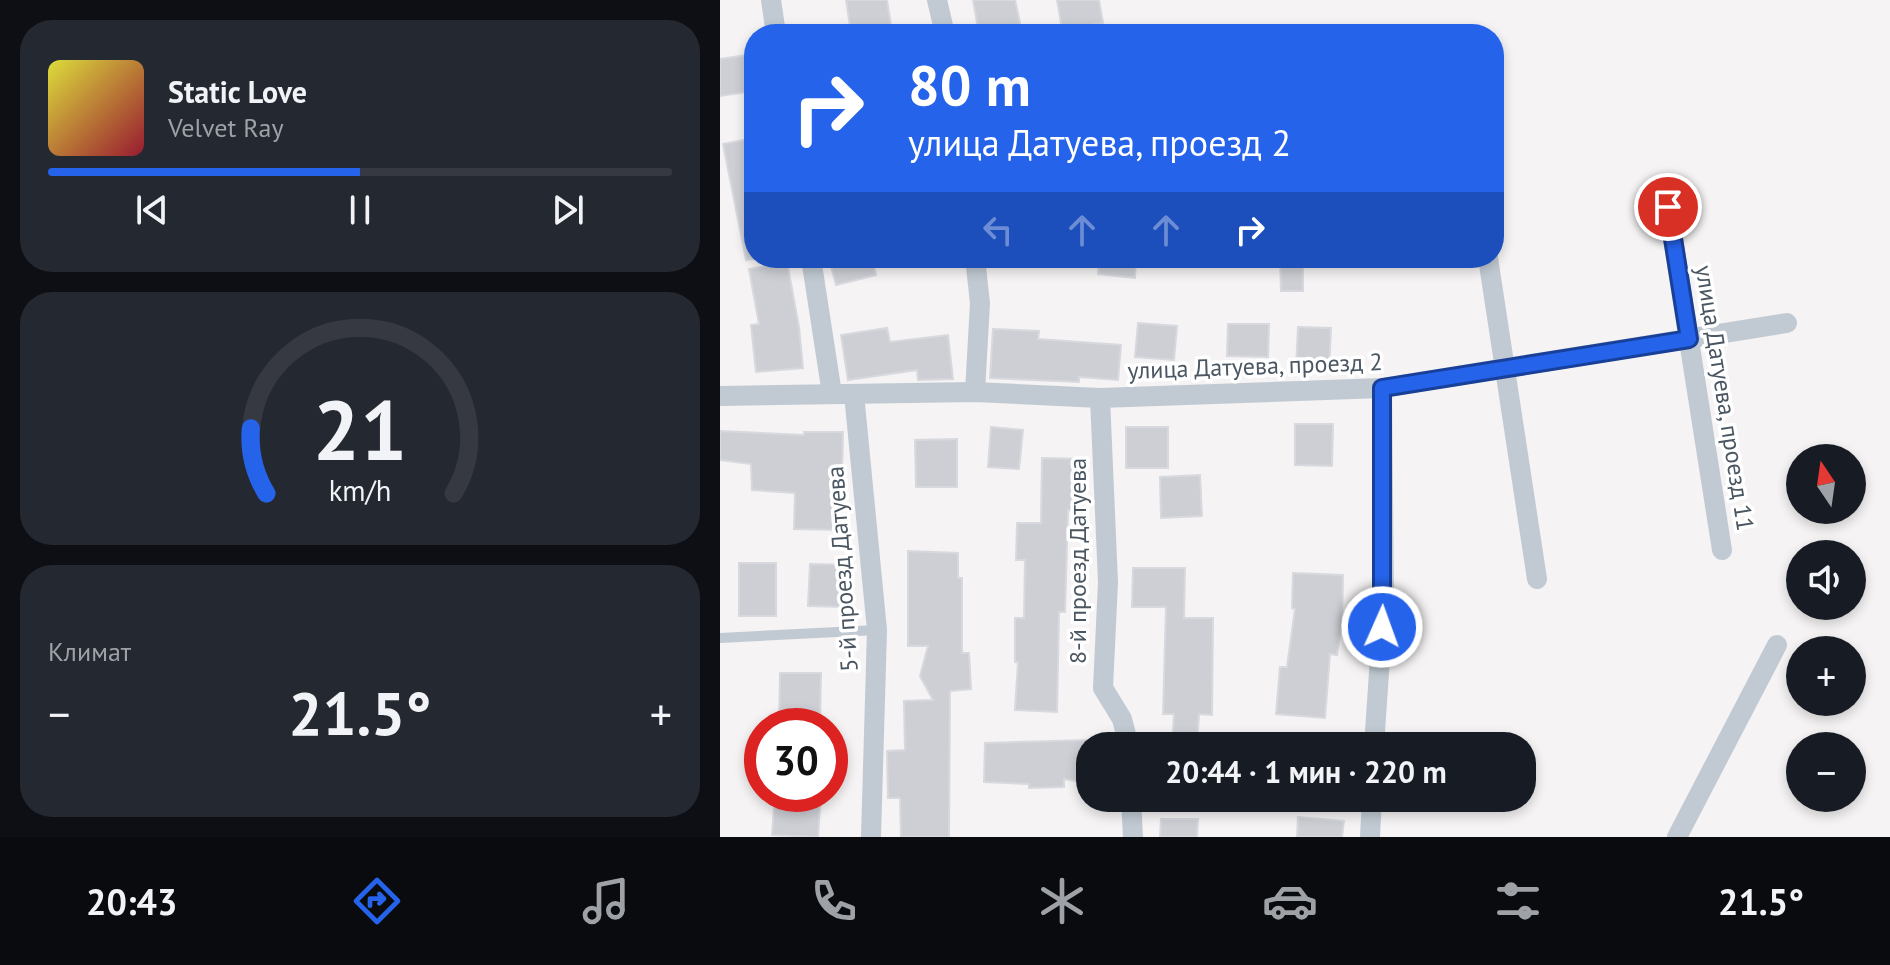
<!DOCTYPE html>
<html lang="ru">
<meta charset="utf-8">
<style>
:root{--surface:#171b24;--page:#242831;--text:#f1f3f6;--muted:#9ea1a6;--line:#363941;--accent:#2563eb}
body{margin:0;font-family:"PT Sans",sans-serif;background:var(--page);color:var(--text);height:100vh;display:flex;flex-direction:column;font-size:30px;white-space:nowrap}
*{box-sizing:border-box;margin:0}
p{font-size:26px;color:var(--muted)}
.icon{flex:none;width:44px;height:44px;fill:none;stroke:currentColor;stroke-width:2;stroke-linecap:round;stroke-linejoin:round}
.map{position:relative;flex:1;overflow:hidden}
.details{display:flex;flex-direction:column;gap:20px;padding:20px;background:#0d0f14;width:720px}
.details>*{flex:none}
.hud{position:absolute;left:24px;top:24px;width:760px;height:244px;border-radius:32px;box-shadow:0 4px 12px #0003;background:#2563eb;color:#fff;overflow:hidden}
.needle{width:52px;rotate:347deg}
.fabs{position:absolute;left:1066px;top:444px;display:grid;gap:16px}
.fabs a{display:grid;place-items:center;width:80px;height:80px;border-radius:50%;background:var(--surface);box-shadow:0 4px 12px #0003;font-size:40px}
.speed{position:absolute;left:24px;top:708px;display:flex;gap:16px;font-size:40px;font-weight:700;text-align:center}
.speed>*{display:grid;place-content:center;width:104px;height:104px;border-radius:50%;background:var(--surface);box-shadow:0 4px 12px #0003;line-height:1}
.speed .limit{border:12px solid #d22;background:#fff;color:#111}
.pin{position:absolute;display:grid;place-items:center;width:68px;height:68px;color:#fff;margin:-34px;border:4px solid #fff;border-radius:50%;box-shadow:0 2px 8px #0007}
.me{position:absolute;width:88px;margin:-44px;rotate:2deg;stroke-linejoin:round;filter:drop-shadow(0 0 6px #0008)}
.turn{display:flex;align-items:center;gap:28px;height:168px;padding:0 32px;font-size:36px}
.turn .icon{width:104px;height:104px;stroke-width:2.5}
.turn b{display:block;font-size:56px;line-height:68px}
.lanes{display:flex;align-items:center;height:76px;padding:0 32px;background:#0003;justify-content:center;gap:40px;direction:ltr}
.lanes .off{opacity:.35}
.big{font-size:60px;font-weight:700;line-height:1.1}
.details .tile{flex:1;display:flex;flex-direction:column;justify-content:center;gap:12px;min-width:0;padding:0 28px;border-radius:32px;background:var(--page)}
.details .dial{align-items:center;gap:0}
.dial svg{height:208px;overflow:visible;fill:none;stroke:var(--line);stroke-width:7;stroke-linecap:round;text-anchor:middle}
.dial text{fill:var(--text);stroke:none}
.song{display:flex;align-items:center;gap:24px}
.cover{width:96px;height:96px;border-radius:12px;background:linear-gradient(135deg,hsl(60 70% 55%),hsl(350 70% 35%))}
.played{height:8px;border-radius:4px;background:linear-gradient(90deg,var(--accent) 50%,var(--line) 50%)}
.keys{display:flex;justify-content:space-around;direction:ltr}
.heat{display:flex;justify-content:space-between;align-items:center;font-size:44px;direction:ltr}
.trip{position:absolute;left:356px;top:732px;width:460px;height:80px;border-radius:32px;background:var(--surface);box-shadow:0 4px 12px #0003;font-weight:700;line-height:80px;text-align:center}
.tabs{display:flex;height:128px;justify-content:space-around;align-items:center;background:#090b0e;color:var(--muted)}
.tabs .icon{width:56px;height:56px}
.tabs .current{color:var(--accent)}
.tabs b{font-size:36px;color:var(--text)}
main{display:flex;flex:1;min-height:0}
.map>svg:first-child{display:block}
</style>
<main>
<section class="details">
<div class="tile">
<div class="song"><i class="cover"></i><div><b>Static Love</b><p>Velvet Ray</p></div></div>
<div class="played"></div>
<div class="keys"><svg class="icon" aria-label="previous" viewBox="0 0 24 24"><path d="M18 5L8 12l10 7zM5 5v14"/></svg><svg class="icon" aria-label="pause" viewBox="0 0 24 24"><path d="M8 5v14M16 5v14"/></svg><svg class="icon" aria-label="next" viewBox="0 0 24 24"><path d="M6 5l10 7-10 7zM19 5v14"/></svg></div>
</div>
<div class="tile dial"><svg viewBox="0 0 100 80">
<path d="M14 69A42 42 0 1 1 86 69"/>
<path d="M14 69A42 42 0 0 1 8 44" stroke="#2563eb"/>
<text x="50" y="56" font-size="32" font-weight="700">21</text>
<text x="50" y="72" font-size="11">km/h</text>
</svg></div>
<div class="tile"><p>Климат</p>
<div class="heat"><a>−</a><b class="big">21.5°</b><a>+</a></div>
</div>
</section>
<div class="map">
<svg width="1170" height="837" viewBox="0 0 1170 837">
<rect width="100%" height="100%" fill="#f5f3f3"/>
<!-- building -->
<g fill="#cdcfd5" stroke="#d7d9de" stroke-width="2">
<polygon points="126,0 167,0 171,26 131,32"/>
<polygon points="253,0 295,0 302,32 259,34"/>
<polygon points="337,0 379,0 383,23 342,29"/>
<polygon points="34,54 34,91 0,96 0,59"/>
<polygon points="34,138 34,259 26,260 3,144"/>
<polygon points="109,258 152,258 156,275 116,285"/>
<polygon points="379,258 416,258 415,278 378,274"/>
<polygon points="560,258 583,258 583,291 561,291"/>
<polygon points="67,262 79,327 83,368 36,372 31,325 39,324 29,269"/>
<polygon points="418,323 457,326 454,360 415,357"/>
<polygon points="508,324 549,324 548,357 507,356"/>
<polygon points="578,327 611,328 609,370 576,368"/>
<polygon points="167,328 170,342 228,335 233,379 198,380 197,370 128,380 121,335"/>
<polygon points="273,329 319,331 318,339 401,345 398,380 359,377 359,382 270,378"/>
<polygon points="575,424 613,424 612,466 575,465"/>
<polygon points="271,427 303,430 299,469 268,467"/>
<rect x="406" y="427" width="42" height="41"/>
<polygon points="0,431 84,435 84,432 123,432 121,530 74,529 75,493 32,490 31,464 0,460"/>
<polygon points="237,439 237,487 196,487 195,440"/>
<polygon points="322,458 365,459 363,511 348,510 345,612 339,612 337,712 295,710 298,662 295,662 295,618 304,618 305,560 296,560 297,523 321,523"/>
<polygon points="480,475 482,516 441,518 440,477"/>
<polygon points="188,551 238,553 238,578 242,578 242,653 249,653 251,689 230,691 229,837 181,837 180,798 168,798 167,751 185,750 184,701 213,700 200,676 208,646 188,646"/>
<rect x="19" y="563" width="37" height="53"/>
<polygon points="90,564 126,565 125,607 88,606"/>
<polygon points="413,568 465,568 464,618 493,618 492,715 479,714 477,746 452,746 454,714 443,714 446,607 412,607"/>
<polygon points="573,573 623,575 622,623 617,655 610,654 605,718 556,714 560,667 567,667 575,609 572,608"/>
<polygon points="60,673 101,673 100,726 59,726"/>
<polygon points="370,740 370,783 344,779 344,787 309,788 309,784 264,782 265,743"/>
<polygon points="55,794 101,794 98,837 52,835"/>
<polygon points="578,817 624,821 622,837 577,837"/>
<polygon points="441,819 478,819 477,837 440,837"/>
</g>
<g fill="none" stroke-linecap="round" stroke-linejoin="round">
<!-- lane -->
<polyline stroke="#c1cad2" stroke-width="10" points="0,638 157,630"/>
<!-- street -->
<g stroke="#c1cad2" stroke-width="20">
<polyline points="51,0 56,34"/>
<polyline points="217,0 225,34"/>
<polyline points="948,207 1002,550"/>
<polyline points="91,258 112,394"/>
<polyline points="768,258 817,579"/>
<polyline points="255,392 260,303 255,258"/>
<polyline points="134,394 157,630 151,837"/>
<polyline points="0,396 255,392 380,398 662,388 1067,323"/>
<polyline points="380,398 388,582 383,688 402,719 409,746"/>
<polyline points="654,746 664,599 662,388"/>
<polyline points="411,798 413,837"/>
<polyline points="650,837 652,798"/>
<polyline points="957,837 1057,645"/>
</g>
</g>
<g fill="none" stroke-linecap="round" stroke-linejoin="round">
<!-- route casing -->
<g stroke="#184099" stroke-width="20">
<polyline id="route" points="662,627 662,388 969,339 948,207"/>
</g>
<!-- route -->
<use href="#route" stroke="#2563eb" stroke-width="14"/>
</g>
<g text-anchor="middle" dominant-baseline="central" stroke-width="7" stroke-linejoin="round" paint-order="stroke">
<!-- street labels -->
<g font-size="24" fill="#4a5661" stroke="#fff">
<text transform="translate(535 366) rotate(-2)">улица Датуева, проезд 2</text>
<text transform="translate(1005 398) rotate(81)">улица Датуева, проезд 11</text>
<text transform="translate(357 561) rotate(-90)">8-й проезд Датуева</text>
<text transform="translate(122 569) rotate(-94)">5-й проезд Датуева</text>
</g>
</g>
</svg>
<div class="fabs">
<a><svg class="needle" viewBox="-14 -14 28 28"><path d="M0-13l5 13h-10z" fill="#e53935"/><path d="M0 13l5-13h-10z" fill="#9ea1a6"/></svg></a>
<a><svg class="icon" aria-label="sound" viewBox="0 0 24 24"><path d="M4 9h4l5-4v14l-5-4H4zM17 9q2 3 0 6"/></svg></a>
<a>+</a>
<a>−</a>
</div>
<div class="speed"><div class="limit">30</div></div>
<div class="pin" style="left:948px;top:207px;background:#d93025"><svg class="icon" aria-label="arrive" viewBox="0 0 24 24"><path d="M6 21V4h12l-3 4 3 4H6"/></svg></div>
<svg class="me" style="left:662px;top:627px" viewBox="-20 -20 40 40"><circle r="17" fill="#2563eb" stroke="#fff" stroke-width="3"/><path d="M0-11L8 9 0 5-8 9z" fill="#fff"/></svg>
<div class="trip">20:44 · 1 мин · 220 m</div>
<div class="hud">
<div class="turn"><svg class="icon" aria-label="right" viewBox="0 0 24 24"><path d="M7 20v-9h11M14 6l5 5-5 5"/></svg><div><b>80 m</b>улица Датуева, проезд 2</div></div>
<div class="lanes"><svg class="icon off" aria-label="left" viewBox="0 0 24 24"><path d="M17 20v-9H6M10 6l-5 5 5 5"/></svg><svg class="icon off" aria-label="ahead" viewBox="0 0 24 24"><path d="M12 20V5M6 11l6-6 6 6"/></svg><svg class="icon off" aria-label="ahead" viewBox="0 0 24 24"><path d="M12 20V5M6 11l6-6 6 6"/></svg><svg class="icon" aria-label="right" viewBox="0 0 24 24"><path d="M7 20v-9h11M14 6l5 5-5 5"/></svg></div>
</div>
</div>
</main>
<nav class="tabs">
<b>20:43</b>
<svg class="icon current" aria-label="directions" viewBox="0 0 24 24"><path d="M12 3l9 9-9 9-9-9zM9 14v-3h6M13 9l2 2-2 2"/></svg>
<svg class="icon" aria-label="music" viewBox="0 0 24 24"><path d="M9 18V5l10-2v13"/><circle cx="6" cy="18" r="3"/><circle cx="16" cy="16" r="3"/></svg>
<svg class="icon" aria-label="phone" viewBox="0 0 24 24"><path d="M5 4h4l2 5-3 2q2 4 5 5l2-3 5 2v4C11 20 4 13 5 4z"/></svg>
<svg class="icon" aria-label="climate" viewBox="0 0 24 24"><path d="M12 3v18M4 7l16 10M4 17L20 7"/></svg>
<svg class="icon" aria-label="car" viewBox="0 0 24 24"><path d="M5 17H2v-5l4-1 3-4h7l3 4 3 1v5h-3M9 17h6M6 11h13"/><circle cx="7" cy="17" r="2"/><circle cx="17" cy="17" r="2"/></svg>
<svg class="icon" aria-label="filters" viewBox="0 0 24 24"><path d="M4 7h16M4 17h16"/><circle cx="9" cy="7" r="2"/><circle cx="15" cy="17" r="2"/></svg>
<b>21.5°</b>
</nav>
